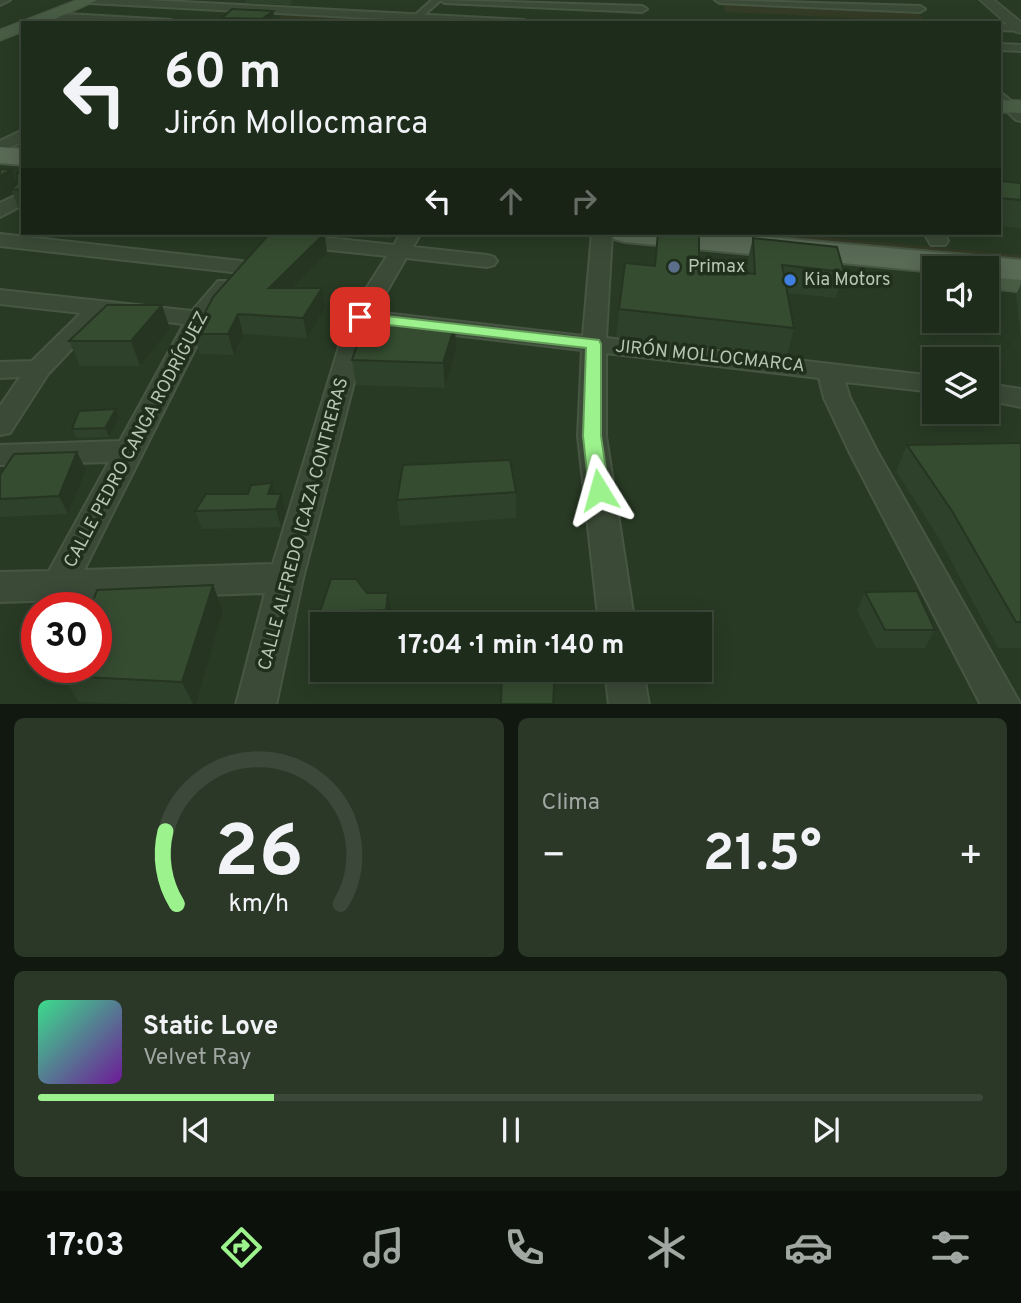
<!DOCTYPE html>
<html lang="es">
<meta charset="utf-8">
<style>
:root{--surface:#1e2c1b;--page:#2b3828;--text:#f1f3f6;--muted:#a1a7a3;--line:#3c483a;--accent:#9cf28c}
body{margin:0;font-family:Overpass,sans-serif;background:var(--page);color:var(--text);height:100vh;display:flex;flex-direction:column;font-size:26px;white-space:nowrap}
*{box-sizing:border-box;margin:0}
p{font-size:23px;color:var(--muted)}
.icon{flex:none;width:38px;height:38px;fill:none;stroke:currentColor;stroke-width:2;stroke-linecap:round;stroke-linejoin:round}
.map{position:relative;height:704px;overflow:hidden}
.sheet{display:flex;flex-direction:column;gap:14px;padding:14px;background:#10180f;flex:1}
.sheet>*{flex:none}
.hud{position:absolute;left:21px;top:21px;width:980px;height:214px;border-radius:0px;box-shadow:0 4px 18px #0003,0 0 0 2px var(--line);background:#1e2c1b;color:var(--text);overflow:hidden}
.buttons{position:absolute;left:922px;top:256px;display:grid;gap:14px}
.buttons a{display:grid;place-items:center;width:77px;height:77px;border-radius:0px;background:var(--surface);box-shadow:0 4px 18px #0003,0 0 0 2px var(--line);font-size:35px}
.speed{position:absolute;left:21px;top:592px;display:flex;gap:14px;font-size:35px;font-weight:700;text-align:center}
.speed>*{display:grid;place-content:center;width:91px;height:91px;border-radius:50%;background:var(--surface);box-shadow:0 4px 18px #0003,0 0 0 2px var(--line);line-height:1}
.speed .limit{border:10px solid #d22;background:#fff;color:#111}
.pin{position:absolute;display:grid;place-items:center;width:60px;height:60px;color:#fff;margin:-30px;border-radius:14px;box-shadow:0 4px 10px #0006}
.me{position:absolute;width:77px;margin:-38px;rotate:352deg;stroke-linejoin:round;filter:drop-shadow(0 0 5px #0008)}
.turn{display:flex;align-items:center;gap:24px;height:147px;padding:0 28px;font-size:32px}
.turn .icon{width:91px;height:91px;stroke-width:2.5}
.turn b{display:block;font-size:49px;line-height:60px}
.lanes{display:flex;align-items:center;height:66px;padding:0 28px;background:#0003;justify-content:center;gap:35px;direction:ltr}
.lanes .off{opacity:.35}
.big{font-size:52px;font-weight:700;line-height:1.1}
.sheet .widget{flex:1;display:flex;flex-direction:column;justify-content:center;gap:10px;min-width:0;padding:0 24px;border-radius:10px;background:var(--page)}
.sheet .dial{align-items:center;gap:0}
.dial svg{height:182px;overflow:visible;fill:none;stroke:var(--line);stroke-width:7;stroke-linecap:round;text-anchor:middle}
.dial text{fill:var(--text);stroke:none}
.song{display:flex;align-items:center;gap:21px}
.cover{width:84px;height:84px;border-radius:10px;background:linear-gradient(135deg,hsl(150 70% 55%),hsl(280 70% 35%))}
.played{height:7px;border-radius:4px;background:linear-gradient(90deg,var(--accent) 25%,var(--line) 25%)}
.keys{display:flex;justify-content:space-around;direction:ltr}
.heat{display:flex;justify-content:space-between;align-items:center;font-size:38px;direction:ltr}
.sheet .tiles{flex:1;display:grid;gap:14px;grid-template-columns:1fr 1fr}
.widget:last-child{grid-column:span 2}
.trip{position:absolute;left:310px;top:612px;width:402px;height:70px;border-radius:0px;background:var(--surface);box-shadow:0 4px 18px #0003,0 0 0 2px var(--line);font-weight:700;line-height:70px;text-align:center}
.tabs{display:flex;height:112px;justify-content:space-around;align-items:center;background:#0c120b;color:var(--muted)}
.tabs .icon{width:49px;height:49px}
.tabs .on{color:var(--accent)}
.tabs b{font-size:32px;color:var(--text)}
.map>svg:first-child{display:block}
</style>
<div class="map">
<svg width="1021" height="705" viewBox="0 0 1021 705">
<rect width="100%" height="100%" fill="#283a24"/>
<!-- green -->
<g fill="#343b26">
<polygon points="724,1 915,10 926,22 725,12"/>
<polygon points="289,12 413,18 407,23 271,23"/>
<polygon points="695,233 777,233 1021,255 1021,262"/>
</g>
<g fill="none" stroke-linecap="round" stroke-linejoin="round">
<!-- pedestrian casing -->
<g stroke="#475643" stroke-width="4">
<polygon id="pedestrian" points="432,0 441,0 415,23 406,23"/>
</g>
<!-- minor casing -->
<g stroke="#475643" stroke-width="4">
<g id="minor">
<polygon points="0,0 10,0 0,5"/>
<polygon points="85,0 145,0 524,20 529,23 460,23 90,3"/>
<polygon points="440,0 642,6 647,9 642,12 445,3"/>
<polygon points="715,0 920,6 925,9 920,12 720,3"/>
<polygon points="50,13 171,20 176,23 113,23 46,18 45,16"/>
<polygon points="999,24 1021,25 1021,31 999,30"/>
<polygon points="999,44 1021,45 1021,51 999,50"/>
<polygon points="999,91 1021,109 1021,121 1016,120 999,103"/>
<polygon points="23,130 23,141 0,152 0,141"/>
<polygon points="23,192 23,205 0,217 0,203"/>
<polygon points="401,233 421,233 413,247 487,255 494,257 497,261 494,265 487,267 406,258 375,312 583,336 592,233 612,233 606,338 934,376 934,392 845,382 850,398 877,451 1021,705 981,705 849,451 824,398 819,378 606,353 606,436 635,625 599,625 578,436 582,350 369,325 303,578 276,705 236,705 265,593 0,602 0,572 49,571 109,462 0,465 0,445 120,441 184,324 104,315 48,374 10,433 0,435 0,406 20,377 0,378 0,362 32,361 81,313 0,304 0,290 192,311 218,281 234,281 237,286 209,321 84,570 273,564 348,317 387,256 292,246 285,244 282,240 285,236 292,234 394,245"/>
<polygon points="924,233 944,233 948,241 945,245 931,245"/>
<polygon points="0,234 241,261 248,263 251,267 248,271 241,273 0,246"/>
<polygon points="987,384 1021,389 1021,407 987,400"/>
<polygon points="605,670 643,670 649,705 609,705"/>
</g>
</g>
<!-- tertiary casing -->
<g stroke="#475643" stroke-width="3">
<polygon id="tertiary" points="980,0 994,0 1021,22 1021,33 1016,32"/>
</g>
<!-- secondary casing -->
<g stroke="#475643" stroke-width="3">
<g id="secondary">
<polygon points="78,0 97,0 46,23 23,23 23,31 0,40 0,30"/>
<polygon points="999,100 1021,101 1021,113 999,112"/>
<polygon points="987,270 1021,274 1021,292 987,288"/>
</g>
</g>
<!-- primary casing -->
<g stroke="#475643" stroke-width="4">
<g id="primary">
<polygon points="0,147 23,149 23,165 0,163"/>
<polygon points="610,233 722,233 1021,260 1021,280 987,277 987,268 934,268 934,272 625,242 614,239"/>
</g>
</g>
<!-- pedestrian -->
<use href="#pedestrian" fill="#3b4a37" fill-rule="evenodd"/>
<!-- minor -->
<use href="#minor" fill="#3b4a37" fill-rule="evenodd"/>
<!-- tertiary -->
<use href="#tertiary" fill="#3b4a37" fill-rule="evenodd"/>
<!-- secondary -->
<use href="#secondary" fill="#495d45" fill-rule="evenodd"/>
<!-- primary -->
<use href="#primary" fill="#596a55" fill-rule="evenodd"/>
</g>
<!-- wall -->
<g fill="#2e412a">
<polygon points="245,0 291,0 292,3 289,5 246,3"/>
<polygon points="273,11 274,16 264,23 223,22 222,18"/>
<polygon points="0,169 17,184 23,173 23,210 19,210 13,194 0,200"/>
<polygon points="1021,179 1021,228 999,226 999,181 1019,183"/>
<polygon points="270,233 347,233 342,238 325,236 327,253 293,288 325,308 307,338 243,334 234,355 200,354 194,334"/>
<polygon points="371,233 394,233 390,239 371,237"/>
<polygon points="658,233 699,269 748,274 747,263 753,238 844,272 836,298 787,293 794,328 787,356 616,337 625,263 654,265"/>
<polygon points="1021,284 1021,338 1016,295"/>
<polygon points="170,329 140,366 80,366 69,341"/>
<polygon points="456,349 445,388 356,385 352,360"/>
<polygon points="119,418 109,437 77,438 72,429"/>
<polygon points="1021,443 1021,648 998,648 938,537 896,471 907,445"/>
<polygon points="86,470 68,514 0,517 0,475"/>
<polygon points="516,492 516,518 400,526 397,500"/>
<polygon points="275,494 281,494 286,512 281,527 202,529 195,511"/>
<polygon points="213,585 223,611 196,704 129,704 79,702 63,676"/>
<polygon points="865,592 935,630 925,648 876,648 857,610"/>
<polygon points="391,611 389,625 323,625 320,612"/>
</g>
<!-- shaded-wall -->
<g fill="#263522">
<polygon points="273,11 274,16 263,23 262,19"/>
<polygon points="11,170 19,190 11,189 13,194 0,200 0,176"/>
<polygon points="324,234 327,253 274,307 269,288"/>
<polygon points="322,288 325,308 307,338 303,318"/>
<polygon points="162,305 170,329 140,366 131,341"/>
<polygon points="238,314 243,334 234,355 228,334"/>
<polygon points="455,325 456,349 445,388 443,363"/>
<polygon points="116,409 119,418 109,437 105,428"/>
<polygon points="77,452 86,470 68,514 59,496"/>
<polygon points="272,483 277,501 268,494"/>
<polygon points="281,494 286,512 281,527 276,509"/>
<polygon points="213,585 223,611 196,704 193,704 182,682"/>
<polygon points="388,593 391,611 389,625 388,625 386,610"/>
</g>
<!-- building -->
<g fill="#364c31" stroke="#263522" stroke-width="2">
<polygon points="232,9 273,11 262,19 222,18"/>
<polygon points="0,169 11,170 0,176"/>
<polygon points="17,173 23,173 23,190 11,189 17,184"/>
<polygon points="999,181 1021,183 1021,200 999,198"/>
<polygon points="270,233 310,233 324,234 269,288 322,288 303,318 238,314 228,334 194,334 213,297"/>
<polygon points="658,233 699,233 699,269 755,274 753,238 837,247 844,272 782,265 794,328 619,309 625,263 655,266"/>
<polygon points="107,305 162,305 131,341 69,341"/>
<polygon points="366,319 455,325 443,363 352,360"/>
<polygon points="116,409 105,428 72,429 79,411"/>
<polygon points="1021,443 1021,622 1016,622 952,511 907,445"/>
<polygon points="77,452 59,496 0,499 0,475 14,454"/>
<polygon points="510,460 516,492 397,500 403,465"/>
<polygon points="272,483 268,494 281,494 276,509 195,511 206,494 248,494 251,485"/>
<polygon points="331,579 356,579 367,593 388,593 386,610 320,612"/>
<polygon points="213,585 182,682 63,676 66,667 96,667 96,607 91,607 97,590"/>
<polygon points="917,591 935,630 885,630 865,592"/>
<polygon points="502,670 555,670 553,704 501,704"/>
</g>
<!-- route -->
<polygon fill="#9cf28c" stroke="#659d5b" stroke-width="2" points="360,313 599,340 601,344 601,436 609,490 606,495 599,498 592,495 589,490 583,436 586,348 355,321 353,317"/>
<!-- markers -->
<circle fill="#5c6f8a" stroke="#202f1c" stroke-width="2.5" cx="674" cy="267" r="7"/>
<circle fill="#3f7fe0" stroke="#202f1c" stroke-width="2.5" cx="790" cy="280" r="7"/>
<g text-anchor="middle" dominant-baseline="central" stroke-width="7" stroke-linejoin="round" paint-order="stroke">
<!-- poi labels -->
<g font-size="18" fill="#b6c6b2" stroke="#202f1c" text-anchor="start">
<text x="688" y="267">Primax</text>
<text x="804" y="280">Kia Motors</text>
</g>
<!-- street labels -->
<g font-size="18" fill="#b6c6b2" stroke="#202f1c">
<text transform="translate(710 357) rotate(6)">JIRÓN MOLLOCMARCA</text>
<text transform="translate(137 440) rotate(-62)">CALLE PEDRO CANGA RODRÍGUEZ</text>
<text transform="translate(304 524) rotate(-75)">CALLE ALFREDO ICAZA CONTRERAS</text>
</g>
</g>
</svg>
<div class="buttons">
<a><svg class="icon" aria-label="sound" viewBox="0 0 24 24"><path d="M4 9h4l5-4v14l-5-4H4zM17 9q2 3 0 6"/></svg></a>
<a><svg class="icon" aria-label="layers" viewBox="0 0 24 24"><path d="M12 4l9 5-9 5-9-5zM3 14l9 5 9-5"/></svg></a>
</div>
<div class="speed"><div class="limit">30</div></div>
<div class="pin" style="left:360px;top:317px;background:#d93025"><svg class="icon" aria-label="arrive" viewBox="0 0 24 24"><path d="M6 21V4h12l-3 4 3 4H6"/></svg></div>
<svg class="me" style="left:599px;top:490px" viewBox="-20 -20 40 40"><path d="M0-17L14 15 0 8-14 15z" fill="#9cf28c" stroke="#fff" stroke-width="4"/></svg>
<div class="trip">17:04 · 1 min · 140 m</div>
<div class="hud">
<div class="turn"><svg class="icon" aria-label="left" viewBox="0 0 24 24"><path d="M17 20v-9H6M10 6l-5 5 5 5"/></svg><div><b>60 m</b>Jirón Mollocmarca</div></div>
<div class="lanes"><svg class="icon" aria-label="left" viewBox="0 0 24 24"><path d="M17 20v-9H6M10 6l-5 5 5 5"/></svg><svg class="icon off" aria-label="ahead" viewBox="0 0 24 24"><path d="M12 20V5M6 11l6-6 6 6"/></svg><svg class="icon off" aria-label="right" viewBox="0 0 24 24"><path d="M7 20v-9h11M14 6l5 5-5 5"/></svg></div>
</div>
</div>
<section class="sheet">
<div class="tiles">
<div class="widget dial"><svg viewBox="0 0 100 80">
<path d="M14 69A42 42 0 1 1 86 69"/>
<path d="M14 69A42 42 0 0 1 9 37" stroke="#9cf28c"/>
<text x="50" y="56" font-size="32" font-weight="700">26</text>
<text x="50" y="72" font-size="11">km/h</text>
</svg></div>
<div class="widget"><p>Clima</p>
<div class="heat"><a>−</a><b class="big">21.5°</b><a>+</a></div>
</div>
<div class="widget">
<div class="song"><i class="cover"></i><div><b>Static Love</b><p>Velvet Ray</p></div></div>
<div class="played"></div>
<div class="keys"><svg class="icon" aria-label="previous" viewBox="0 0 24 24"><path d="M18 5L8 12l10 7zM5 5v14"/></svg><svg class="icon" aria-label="pause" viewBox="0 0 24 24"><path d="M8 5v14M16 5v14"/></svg><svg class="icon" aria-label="next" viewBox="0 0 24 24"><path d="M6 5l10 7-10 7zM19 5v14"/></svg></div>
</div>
</div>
</section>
<nav class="tabs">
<b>17:03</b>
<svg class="icon on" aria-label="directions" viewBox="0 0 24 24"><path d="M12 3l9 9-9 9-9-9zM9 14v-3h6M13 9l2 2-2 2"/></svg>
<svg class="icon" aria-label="music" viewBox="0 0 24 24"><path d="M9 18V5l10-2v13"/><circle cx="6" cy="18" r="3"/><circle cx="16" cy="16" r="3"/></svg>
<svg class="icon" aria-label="phone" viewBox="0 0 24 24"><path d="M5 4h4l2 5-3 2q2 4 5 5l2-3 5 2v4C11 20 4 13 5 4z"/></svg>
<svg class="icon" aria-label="climate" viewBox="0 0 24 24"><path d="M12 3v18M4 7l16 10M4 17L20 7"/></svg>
<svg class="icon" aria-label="car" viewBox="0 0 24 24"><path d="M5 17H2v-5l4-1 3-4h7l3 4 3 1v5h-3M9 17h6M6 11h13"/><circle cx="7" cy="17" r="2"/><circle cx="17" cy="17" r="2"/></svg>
<svg class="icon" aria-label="filters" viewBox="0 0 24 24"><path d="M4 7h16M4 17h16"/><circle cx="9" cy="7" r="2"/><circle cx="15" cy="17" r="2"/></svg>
</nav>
